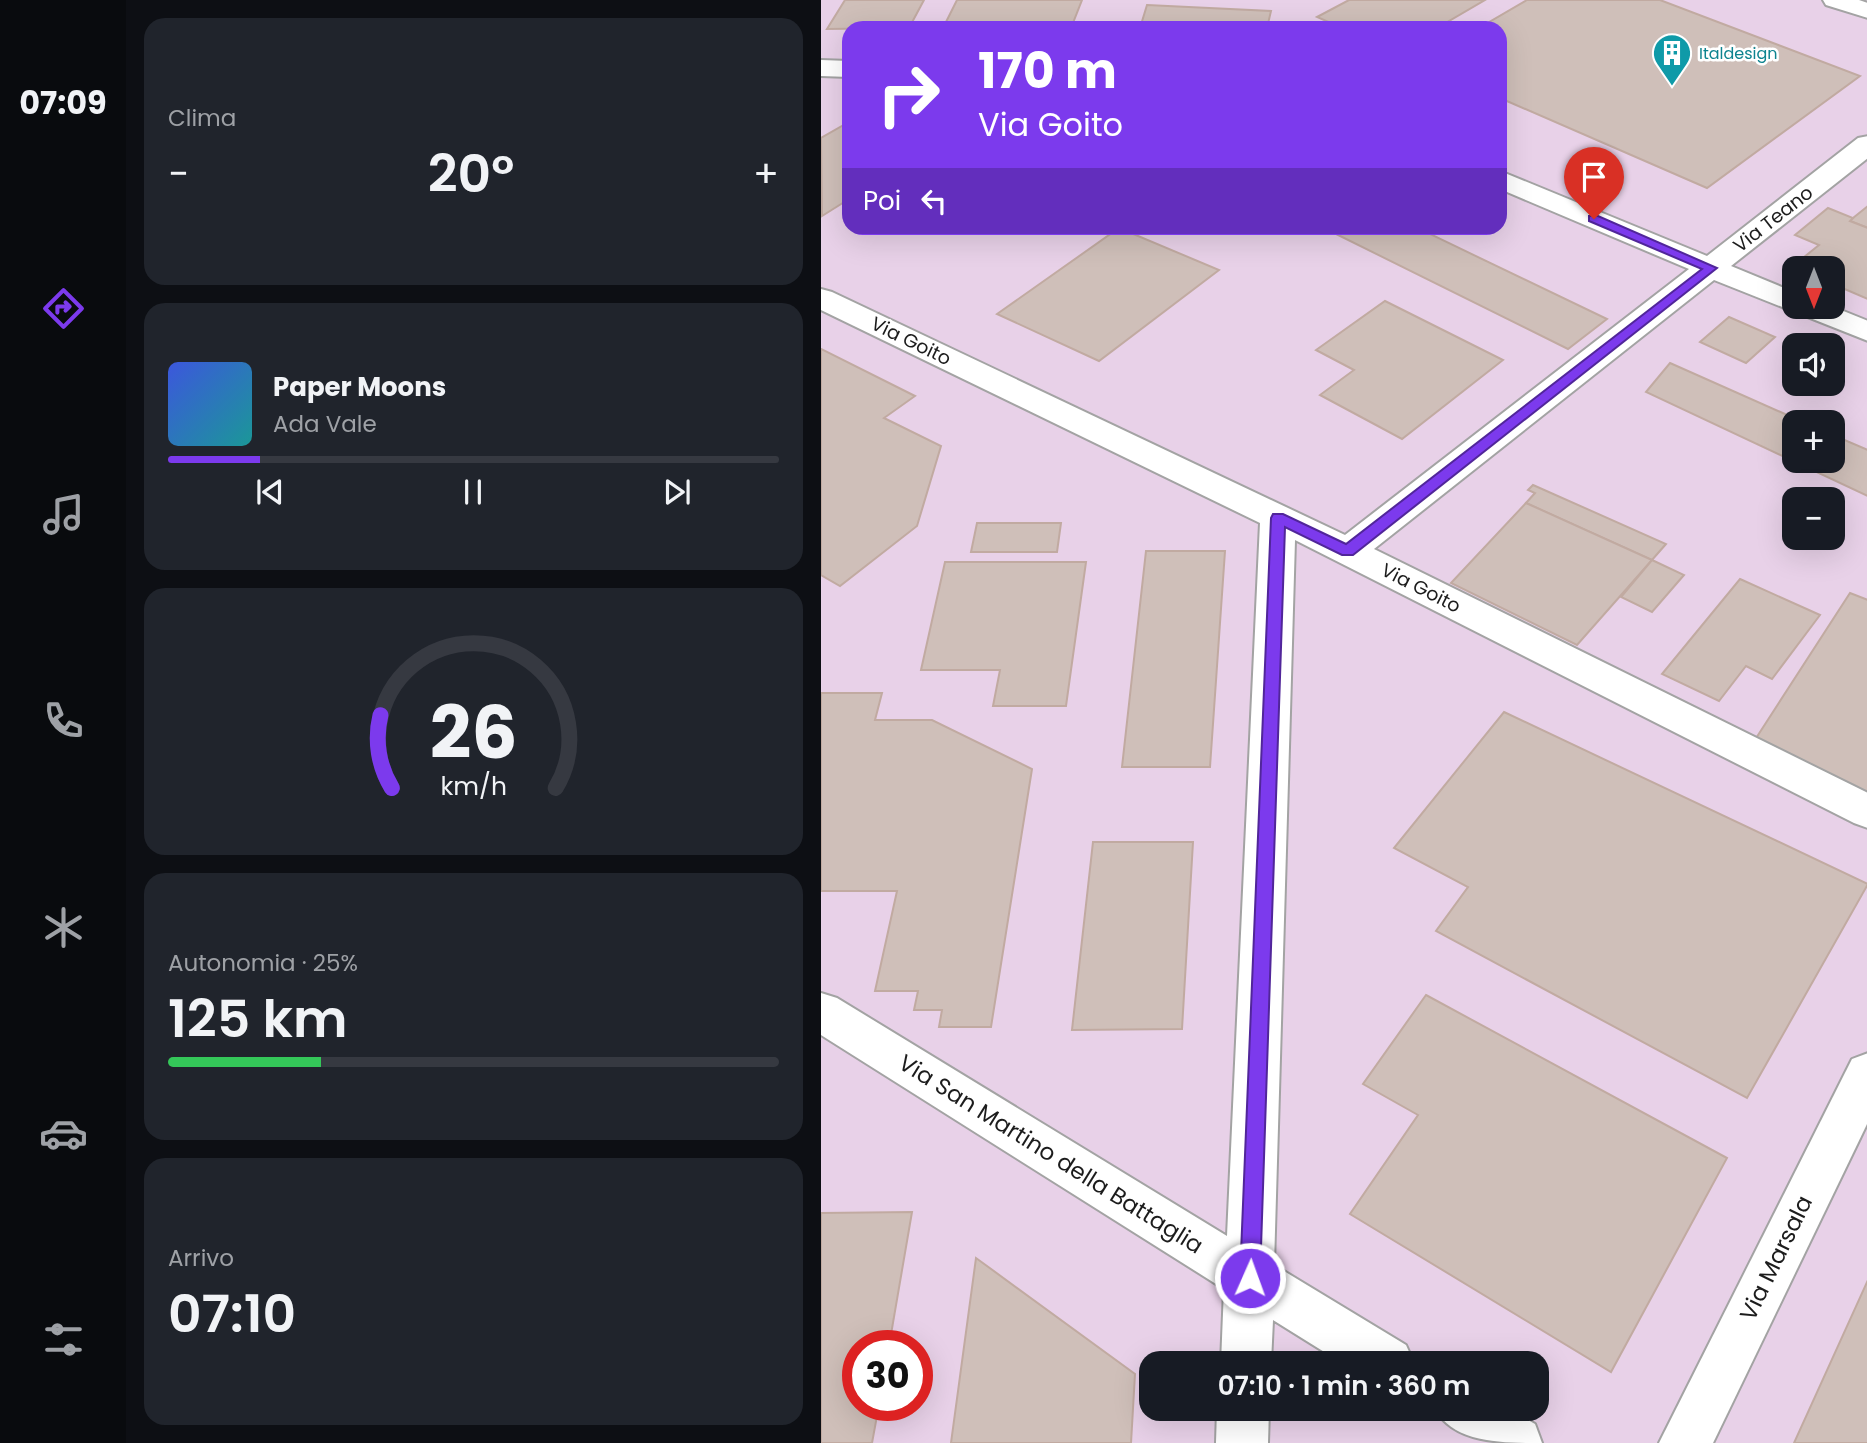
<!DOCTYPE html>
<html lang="it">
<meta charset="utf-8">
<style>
:root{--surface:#171b24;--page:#20242c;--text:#f1f3f6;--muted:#9ea1a6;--line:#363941;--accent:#7c3aed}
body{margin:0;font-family:Poppins,sans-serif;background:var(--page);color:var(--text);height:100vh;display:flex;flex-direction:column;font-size:26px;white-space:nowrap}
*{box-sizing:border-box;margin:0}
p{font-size:23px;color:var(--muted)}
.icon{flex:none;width:38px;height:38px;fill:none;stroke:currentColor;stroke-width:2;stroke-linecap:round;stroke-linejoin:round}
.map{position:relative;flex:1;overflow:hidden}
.side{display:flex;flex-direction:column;gap:18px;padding:18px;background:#0d0f14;width:695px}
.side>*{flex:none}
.banner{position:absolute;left:21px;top:21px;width:665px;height:214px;border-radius:21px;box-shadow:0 7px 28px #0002;background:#7c3aed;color:#fff;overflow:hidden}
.needle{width:46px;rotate:180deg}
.controls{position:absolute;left:961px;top:256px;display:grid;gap:14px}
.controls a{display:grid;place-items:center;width:63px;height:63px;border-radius:14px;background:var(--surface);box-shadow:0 7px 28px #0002;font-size:35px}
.speed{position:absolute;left:21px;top:1330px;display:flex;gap:14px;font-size:35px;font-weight:700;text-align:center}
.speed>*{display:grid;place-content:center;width:91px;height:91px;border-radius:50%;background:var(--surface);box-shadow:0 7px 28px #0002;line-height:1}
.speed .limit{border:10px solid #d22;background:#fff;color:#111}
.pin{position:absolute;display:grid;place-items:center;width:60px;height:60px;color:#fff;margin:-72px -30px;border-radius:50% 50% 50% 0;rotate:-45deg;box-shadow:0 0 7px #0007}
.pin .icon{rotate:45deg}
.me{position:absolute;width:77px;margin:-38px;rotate:2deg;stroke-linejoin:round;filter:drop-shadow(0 0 5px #0008)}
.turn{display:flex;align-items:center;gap:24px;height:147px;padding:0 21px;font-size:32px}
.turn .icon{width:91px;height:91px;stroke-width:2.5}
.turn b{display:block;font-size:49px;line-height:60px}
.then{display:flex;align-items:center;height:66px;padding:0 21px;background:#0003;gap:14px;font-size:26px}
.big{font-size:52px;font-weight:600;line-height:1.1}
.side .tile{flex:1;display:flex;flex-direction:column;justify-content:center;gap:10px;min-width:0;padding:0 24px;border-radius:21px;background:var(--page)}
.side .dial{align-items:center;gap:0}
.dial svg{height:182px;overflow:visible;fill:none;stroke:var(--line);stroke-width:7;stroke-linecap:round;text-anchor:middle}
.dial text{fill:var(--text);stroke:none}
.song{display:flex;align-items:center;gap:21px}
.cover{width:84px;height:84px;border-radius:10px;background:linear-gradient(135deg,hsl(230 70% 55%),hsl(180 70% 35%))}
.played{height:7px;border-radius:4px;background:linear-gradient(90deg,var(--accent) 15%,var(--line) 15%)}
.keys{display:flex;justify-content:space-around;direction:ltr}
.heat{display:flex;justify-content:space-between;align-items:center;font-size:38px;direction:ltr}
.charge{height:10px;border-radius:5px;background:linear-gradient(90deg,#34c759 25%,var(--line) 0)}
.trip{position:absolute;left:318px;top:1351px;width:410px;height:70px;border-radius:21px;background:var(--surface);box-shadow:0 7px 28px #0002;font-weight:600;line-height:70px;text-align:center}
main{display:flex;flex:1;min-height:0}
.menu{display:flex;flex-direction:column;width:126px;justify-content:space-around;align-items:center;background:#090b0e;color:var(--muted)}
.menu .icon{width:49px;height:49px}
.menu .current{color:var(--accent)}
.menu b{font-size:32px;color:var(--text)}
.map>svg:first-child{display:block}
</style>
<main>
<nav class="menu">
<b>07:09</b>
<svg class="icon current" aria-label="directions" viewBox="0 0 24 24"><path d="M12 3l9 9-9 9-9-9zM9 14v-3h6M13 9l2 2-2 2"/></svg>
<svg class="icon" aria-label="music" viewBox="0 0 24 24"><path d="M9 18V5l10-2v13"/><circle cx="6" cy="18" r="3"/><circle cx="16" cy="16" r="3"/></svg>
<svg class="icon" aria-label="phone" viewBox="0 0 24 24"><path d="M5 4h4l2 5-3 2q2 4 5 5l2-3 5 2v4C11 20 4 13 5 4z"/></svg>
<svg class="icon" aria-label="climate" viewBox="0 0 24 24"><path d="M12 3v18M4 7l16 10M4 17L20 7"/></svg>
<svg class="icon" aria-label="car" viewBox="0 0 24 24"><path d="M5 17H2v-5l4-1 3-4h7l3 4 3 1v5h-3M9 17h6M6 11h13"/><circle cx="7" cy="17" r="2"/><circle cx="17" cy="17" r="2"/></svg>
<svg class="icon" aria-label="filters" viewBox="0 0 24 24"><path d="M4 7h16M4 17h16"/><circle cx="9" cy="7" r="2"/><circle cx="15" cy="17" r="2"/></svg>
</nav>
<section class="side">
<div class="tile"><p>Clima</p>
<div class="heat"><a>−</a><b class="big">20°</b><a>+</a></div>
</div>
<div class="tile">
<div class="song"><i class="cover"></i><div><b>Paper Moons</b><p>Ada Vale</p></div></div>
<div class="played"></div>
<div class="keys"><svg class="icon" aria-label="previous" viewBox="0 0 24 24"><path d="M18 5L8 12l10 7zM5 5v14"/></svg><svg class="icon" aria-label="pause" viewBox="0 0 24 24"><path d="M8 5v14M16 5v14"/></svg><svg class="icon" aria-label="next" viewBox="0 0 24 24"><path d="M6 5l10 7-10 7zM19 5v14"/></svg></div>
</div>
<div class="tile dial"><svg viewBox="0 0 100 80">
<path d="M14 69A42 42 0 1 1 86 69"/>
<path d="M14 69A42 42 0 0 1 9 37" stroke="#7c3aed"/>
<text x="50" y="56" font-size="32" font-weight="700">26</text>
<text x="50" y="72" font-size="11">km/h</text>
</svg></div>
<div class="tile"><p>Autonomia · 25%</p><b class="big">125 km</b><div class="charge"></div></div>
<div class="tile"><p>Arrivo</p><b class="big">07:10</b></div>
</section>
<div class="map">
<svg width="1047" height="1443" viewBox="0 0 1047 1443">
<rect width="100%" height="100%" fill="#efe7e0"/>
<!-- industrial -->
<path fill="#e8d1e8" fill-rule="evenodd" d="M0,0H1046V1443H0ZM28,28H679V228H28ZM973,268H1012V306H973ZM973,345H1012V383H973ZM973,422H1012V460H973ZM973,499H1012V537H973ZM37,1346H96V1405H37ZM331,1363H716V1409H331Z"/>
<!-- building -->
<g fill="#cfbfb9" stroke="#c1aaa1" stroke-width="2">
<polygon points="24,0 103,0 88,28 6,29"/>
<polygon points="136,0 261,0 250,28 122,28"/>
<polygon points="528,0 664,0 616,28 521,28 496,17"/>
<polygon points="706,0 839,0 1039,76 886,188 679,98 679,28 658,28"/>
<polygon points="326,5 450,11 446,28 319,28"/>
<polygon points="28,122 28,199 1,216 0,138"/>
<polygon points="1047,206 1047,228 1029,221 1032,218"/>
<polygon points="1007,208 1032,218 1029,221 1047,228 1047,299 1012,284 1012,268 972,266 998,245 974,235"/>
<polygon points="298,228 398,270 278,361 176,314"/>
<polygon points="503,228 622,228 611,235 786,319 747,349"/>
<polygon points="564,301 682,360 581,439 499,395 533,370 495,350"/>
<polygon points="908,317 954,337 925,363 879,342"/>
<polygon points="0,349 94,396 63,418 120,446 96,526 19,586 0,575"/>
<polygon points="849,363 982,422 973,422 973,460 1012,460 1012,435 1047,450 1047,496 825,392"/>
<polygon points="712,485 845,544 831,560 705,503 714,493 707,490"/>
<polygon points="705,503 831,560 756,645 630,583"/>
<polygon points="156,523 240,523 236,552 150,552"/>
<polygon points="325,551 404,551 389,767 301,767"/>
<polygon points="831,560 863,575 831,612 800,597"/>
<polygon points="124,562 265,562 245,706 172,706 179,670 100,670"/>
<polygon points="919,579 999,615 951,679 925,666 898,701 841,674"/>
<polygon points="1029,593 1047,600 1047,802 928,749"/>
<polygon points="0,693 61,693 54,720 111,720 211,769 170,1027 118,1027 121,1010 93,1010 97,991 54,991 76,891 0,891"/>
<polygon points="683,712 1047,884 926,1098 615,931 647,887 573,848"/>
<polygon points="272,842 372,842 361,1029 251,1030"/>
<polygon points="605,995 906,1158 790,1372 529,1214 597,1115 542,1084"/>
<polygon points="91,1212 68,1346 37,1346 37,1405 58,1405 51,1443 0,1443 0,1213"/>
<polygon points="155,1258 314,1374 310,1443 130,1443"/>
<polygon points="1047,1280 1047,1443 973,1443"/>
</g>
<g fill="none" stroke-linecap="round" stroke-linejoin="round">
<!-- minor casing -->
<g stroke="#a3a3a3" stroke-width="4">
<g id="minor">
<polygon points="1002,0 1038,0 1047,3 1047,18 1005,5"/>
<polygon points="0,60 28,61 28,77 0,76"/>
<polygon points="1047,136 1047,158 910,266 973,292 973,306 1010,306 1047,321 1047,341 893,280 553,549 1047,793 1047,828 1033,823 474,540 453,1265 585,1345 593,1363 521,1363 452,1320 450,1363 400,1363 403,1289 0,1035 0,993 16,998 406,1236 439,523 0,310 0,289 11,292 524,535 868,269 679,189 679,171 886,256 1037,138"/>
<polygon points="1047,1053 1047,1122 892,1443 838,1443 1031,1059"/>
<polygon points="396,1409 448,1409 447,1443 395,1443"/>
<path d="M614,1409H688L714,1424L721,1443C679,1443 633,1443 614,1409Z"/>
</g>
</g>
<!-- minor -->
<use href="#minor" fill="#fff" fill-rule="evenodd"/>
</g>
<!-- route -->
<polygon fill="#7c3aed" stroke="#51269a" stroke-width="2" points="768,216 777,216 896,268 532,555 521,555 464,527 439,1278 436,1285 429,1288 422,1285 419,1278 450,518 452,514 462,514 525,544 881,269 768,221"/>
<!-- icons -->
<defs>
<g id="building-pin" transform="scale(2.0125)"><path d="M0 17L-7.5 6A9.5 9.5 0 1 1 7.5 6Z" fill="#0f9aa8" stroke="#fff"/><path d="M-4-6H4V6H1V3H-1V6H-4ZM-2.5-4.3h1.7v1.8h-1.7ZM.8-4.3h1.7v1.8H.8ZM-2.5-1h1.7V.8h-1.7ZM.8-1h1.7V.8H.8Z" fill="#fff"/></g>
</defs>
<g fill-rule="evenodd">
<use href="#building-pin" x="851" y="53"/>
</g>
<g text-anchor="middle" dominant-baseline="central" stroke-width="5" stroke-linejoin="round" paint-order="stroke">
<!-- far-culture labels -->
<g font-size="16" fill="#0d838f" stroke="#fff" text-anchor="start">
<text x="878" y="53">Italdesign</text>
</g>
<!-- street labels -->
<g font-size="19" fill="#1c1c1c" stroke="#fff">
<text transform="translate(952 219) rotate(-38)">Via Teano</text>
<text transform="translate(90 341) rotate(26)">Via Goito</text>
<text transform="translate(600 588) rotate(27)">Via Goito</text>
</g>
<!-- near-street labels -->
<g font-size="23" fill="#1c1c1c" stroke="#fff">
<text transform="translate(230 1154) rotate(32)">Via San Martino della Battaglia</text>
<text transform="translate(955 1258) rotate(-64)">Via Marsala</text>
</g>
</g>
</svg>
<div class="controls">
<a><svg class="needle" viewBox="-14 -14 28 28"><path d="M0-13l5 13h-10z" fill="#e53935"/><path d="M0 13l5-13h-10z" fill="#9ea1a6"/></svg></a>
<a><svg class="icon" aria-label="sound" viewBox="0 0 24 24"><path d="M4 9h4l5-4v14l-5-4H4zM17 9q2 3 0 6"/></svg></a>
<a>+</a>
<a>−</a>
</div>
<div class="speed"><div class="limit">30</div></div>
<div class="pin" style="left:773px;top:219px;background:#d93025"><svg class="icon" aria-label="arrive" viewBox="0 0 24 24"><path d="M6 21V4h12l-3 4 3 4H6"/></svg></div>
<svg class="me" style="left:429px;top:1278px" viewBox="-20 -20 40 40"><circle r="17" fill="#7c3aed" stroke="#fff" stroke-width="3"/><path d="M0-11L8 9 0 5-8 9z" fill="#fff"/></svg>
<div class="trip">07:10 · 1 min · 360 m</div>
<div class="banner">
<div class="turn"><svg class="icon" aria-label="right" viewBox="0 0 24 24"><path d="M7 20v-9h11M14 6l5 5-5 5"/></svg><div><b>170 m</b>Via Goito</div></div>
<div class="then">Poi<svg class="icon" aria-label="left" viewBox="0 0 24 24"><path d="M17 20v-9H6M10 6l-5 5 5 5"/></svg></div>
</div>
</div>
</main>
